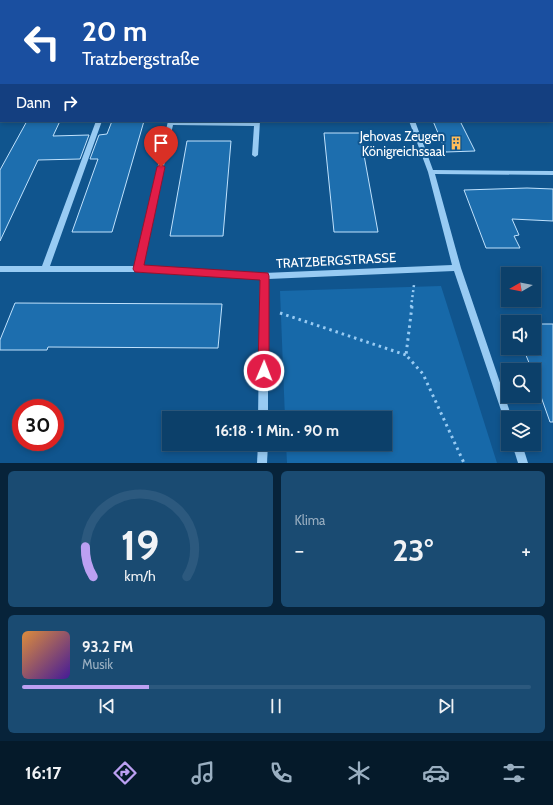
<!DOCTYPE html>
<html lang="de">
<meta charset="utf-8">
<style>
:root{--surface:#0c406a;--page:#1a4b72;--text:#f1f3f6;--muted:#9aafc1;--line:#2c597e;--accent:#bca0f2}
body{margin:0;font-family:Cabin,sans-serif;background:var(--page);color:var(--text);height:100vh;display:flex;flex-direction:column;font-size:15px;white-space:nowrap}
*{box-sizing:border-box;margin:0}
p{font-size:13px;color:var(--muted)}
.icon{flex:none;width:22px;height:22px;fill:none;stroke:currentColor;stroke-width:2;stroke-linecap:round;stroke-linejoin:round}
.map{position:relative;height:463px;overflow:hidden}
.sheet{display:flex;flex-direction:column;gap:8px;padding:8px;background:#07233a;flex:1}
.sheet>*{flex:none}
.hud{position:absolute;left:0px;top:0px;width:553px;height:122px;box-shadow:0 2px 6px #0003,0 0 0 1px var(--line);background:#1a4fa0;color:#fff;overflow:hidden}
.needle{width:26px;rotate:261deg}
.controls{position:absolute;left:501px;top:267px;display:grid;gap:8px}
.controls a{display:grid;place-items:center;width:40px;height:40px;border-radius:0px;background:var(--surface);box-shadow:0 2px 6px #0003,0 0 0 1px var(--line);font-size:20px}
.speed{position:absolute;left:12px;top:399px;display:flex;gap:8px;font-size:20px;font-weight:700;text-align:center}
.speed>*{display:grid;place-content:center;width:52px;height:52px;border-radius:50%;background:var(--surface);box-shadow:0 2px 6px #0003,0 0 0 1px var(--line);line-height:1}
.speed .limit{border:6px solid #d22;background:#fff;color:#111}
.pin{position:absolute;display:grid;place-items:center;width:34px;height:34px;color:#fff;margin:-41px -17px;border-radius:50% 50% 50% 0;rotate:-45deg;box-shadow:0 0 4px #0007}
.pin .icon{rotate:45deg}
.me{position:absolute;width:44px;margin:-22px;rotate:1deg;stroke-linejoin:round;filter:drop-shadow(0 0 3px #0008)}
.turn{display:flex;align-items:center;gap:14px;height:84px;padding:0 16px;font-size:18px}
.turn .icon{width:52px;height:52px;stroke-width:2.5}
.turn b{display:block;font-size:28px;line-height:34px}
.then{display:flex;align-items:center;height:38px;padding:0 16px;background:#0003;gap:8px;font-size:15px}
.big{font-size:30px;font-weight:800;line-height:1.1}
.sheet .card{flex:1;display:flex;flex-direction:column;justify-content:center;gap:6px;min-width:0;padding:0 14px;border-radius:6px;background:var(--page)}
.sheet .dial{align-items:center;gap:0}
.dial svg{height:104px;overflow:visible;fill:none;stroke:var(--line);stroke-width:7;stroke-linecap:round;text-anchor:middle}
.dial text{fill:var(--text);stroke:none}
.song{display:flex;align-items:center;gap:12px}
.cover{width:48px;height:48px;border-radius:6px;background:linear-gradient(135deg,hsl(30 70% 55%),hsl(260 70% 35%))}
.played{height:4px;border-radius:2px;background:linear-gradient(90deg,var(--accent) 25%,var(--line) 25%)}
.keys{display:flex;justify-content:space-around;direction:ltr}
.heat{display:flex;justify-content:space-between;align-items:center;font-size:22px;direction:ltr}
.sheet .tiles{flex:1;display:grid;gap:8px;grid-template-columns:1fr 1fr}
.card:last-child{grid-column:span 2}
.trip{position:absolute;left:162px;top:411px;width:230px;height:40px;border-radius:0px;background:var(--surface);box-shadow:0 2px 6px #0003,0 0 0 1px var(--line);font-weight:800;line-height:40px;text-align:center}
.dock{display:flex;height:64px;justify-content:space-around;align-items:center;background:#051a2a;color:var(--muted)}
.dock .icon{width:28px;height:28px}
.dock .selected{color:var(--accent)}
.dock b{font-size:18px;color:var(--text)}
.map>svg:first-child{display:block}
</style>
<div class="map">
<svg width="553" height="463" viewBox="0 0 553 463">
<rect width="100%" height="100%" fill="#10558e"/>
<!-- green -->
<polygon fill="#1769a9" points="441,286 497,463 287,463 286,444 385,444 385,418 285,418 280,291"/>
<!-- building -->
<g fill="#1d6eae" stroke="#c0e2fd">
<polygon points="27,121 60,121 53,136 89,135 80,159 38,160 0,241 0,170"/>
<polygon points="112,121 144,121 112,232 72,232 98,159 90,159 99,135 107,134"/>
<polygon points="433,121 460,121 475,151 446,152"/>
<polygon points="324,133 360,133 378,232 334,232"/>
<polygon points="187,141 231,141 223,236 170,236"/>
<polygon points="527,188 553,189 553,221 512,219 519,235 514,236 520,248 486,248 464,190"/>
<polygon points="15,303 222,304 218,348 48,347 47,350 0,350 0,340"/>
<polygon points="534,324 553,324 553,422 550,422 534,377 534,370 532,370 523,348 534,348"/>
</g>
<g fill="none" stroke-linecap="round" stroke-linejoin="round">
<!-- path-far1 -->
<polyline stroke="#98cbf3" stroke-width="2.5" stroke-dasharray="2 3" stroke-linecap="butt" points="411,307 414,285"/>
<!-- path -->
<g stroke="#98cbf3" stroke-width="3" stroke-dasharray="2.5 4" stroke-linecap="butt">
<polyline points="412,306 406,355 423,374 464,463"/>
<polyline points="280,313 406,355"/>
</g>
<!-- minor -->
<g fill="#98cbf3" fill-rule="evenodd">
<rect x="56" y="0" width="4" height="1"/>
<rect x="364" y="0" width="4" height="1"/>
<polygon points="536,0 540,0 541,1 537,1"/>
<polygon points="551,1 553,1 553,3 552,3"/>
<polygon points="96,121 102,121 50,266 135,266 168,121 254,122 254,121 260,121 258,155 255,157 252,155 254,126 173,125 142,266 264,273 452,265 428,172 409,121 415,121 433,170 553,171 553,175 435,174 461,268 512,418 508,418 508,424 505,422 454,271 268,279 268,418 258,418 260,279 138,272 0,272 0,266 42,266"/>
<polygon points="258,444 268,444 267,463 257,463"/>
<polygon points="512,444 522,444 528,463 518,463"/>
</g>
</g>
<!-- route -->
<polygon fill="#e11d48" stroke="#92132f" points="161,164 165,167 144,265 268,273 269,276 269,371 268,375 264,376 259,375 258,371 260,280 135,272 133,269 157,167"/>
<!-- icons -->
<defs>
<g id="building-bare" transform="scale(1.08)"><path d="M-4-6H4V6H1V3H-1V6H-4ZM-2.5-4.3h1.7v1.8h-1.7ZM.8-4.3h1.7v1.8H.8ZM-2.5-1h1.7V.8h-1.7ZM.8-1h1.7V.8H.8Z" fill="#ffbd5a" stroke="#10558e" stroke-width="2.5" paint-order="stroke"/></g>
</defs>
<g fill-rule="evenodd">
<use href="#building-bare" x="456" y="143"/>
</g>
<g text-anchor="middle" dominant-baseline="central" stroke-width="4" stroke-linejoin="round" paint-order="stroke">
<!-- poi labels -->
<g font-size="13" fill="#fff" stroke="#10558e" text-anchor="end">
<text x="445" y="136">Jehovas Zeugen<tspan x="445" dy="15">Königreichssaal</tspan></text>
</g>
<!-- street labels -->
<g font-size="13" fill="#fff" stroke="#10558e">
<text transform="translate(336 260) rotate(-3)">TRATZBERGSTRASSE</text>
</g>
</g>
</svg>
<div class="controls">
<a><svg class="needle" viewBox="-14 -14 28 28"><path d="M0-13l5 13h-10z" fill="#e53935"/><path d="M0 13l5-13h-10z" fill="#9aafc1"/></svg></a>
<a><svg class="icon" aria-label="sound" viewBox="0 0 24 24"><path d="M4 9h4l5-4v14l-5-4H4zM17 9q2 3 0 6"/></svg></a>
<a><svg class="icon" aria-label="search" viewBox="0 0 24 24"><circle cx="10" cy="10" r="6"/><path d="M15 15l6 6"/></svg></a>
<a><svg class="icon" aria-label="layers" viewBox="0 0 24 24"><path d="M12 4l9 5-9 5-9-5zM3 14l9 5 9-5"/></svg></a>
</div>
<div class="speed"><div class="limit">30</div></div>
<div class="pin" style="left:161px;top:167px;background:#d93025"><svg class="icon" aria-label="arrive" viewBox="0 0 24 24"><path d="M6 21V4h12l-3 4 3 4H6"/></svg></div>
<svg class="me" style="left:264px;top:371px" viewBox="-20 -20 40 40"><circle r="17" fill="#e11d48" stroke="#fff" stroke-width="3"/><path d="M0-11L8 9 0 5-8 9z" fill="#fff"/></svg>
<div class="trip">16:18 · 1 Min. · 90 m</div>
<div class="hud">
<div class="turn"><svg class="icon" aria-label="left" viewBox="0 0 24 24"><path d="M17 20v-9H6M10 6l-5 5 5 5"/></svg><div><b>20 m</b>Tratzbergstraße</div></div>
<div class="then">Dann<svg class="icon" aria-label="right" viewBox="0 0 24 24"><path d="M7 20v-9h11M14 6l5 5-5 5"/></svg></div>
</div>
</div>
<section class="sheet">
<div class="tiles">
<div class="card dial"><svg viewBox="0 0 100 80">
<path d="M14 69A42 42 0 1 1 86 69"/>
<path d="M14 69A42 42 0 0 1 8 46" stroke="#bca0f2"/>
<text x="50" y="56" font-size="32" font-weight="700">19</text>
<text x="50" y="72" font-size="11">km/h</text>
</svg></div>
<div class="card"><p>Klima</p>
<div class="heat"><a>−</a><b class="big">23°</b><a>+</a></div>
</div>
<div class="card">
<div class="song"><i class="cover"></i><div><b>93.2 FM</b><p>Musik</p></div></div>
<div class="played"></div>
<div class="keys"><svg class="icon" aria-label="previous" viewBox="0 0 24 24"><path d="M18 5L8 12l10 7zM5 5v14"/></svg><svg class="icon" aria-label="pause" viewBox="0 0 24 24"><path d="M8 5v14M16 5v14"/></svg><svg class="icon" aria-label="next" viewBox="0 0 24 24"><path d="M6 5l10 7-10 7zM19 5v14"/></svg></div>
</div>
</div>
</section>
<nav class="dock">
<b>16:17</b>
<svg class="icon selected" aria-label="directions" viewBox="0 0 24 24"><path d="M12 3l9 9-9 9-9-9zM9 14v-3h6M13 9l2 2-2 2"/></svg>
<svg class="icon" aria-label="music" viewBox="0 0 24 24"><path d="M9 18V5l10-2v13"/><circle cx="6" cy="18" r="3"/><circle cx="16" cy="16" r="3"/></svg>
<svg class="icon" aria-label="phone" viewBox="0 0 24 24"><path d="M5 4h4l2 5-3 2q2 4 5 5l2-3 5 2v4C11 20 4 13 5 4z"/></svg>
<svg class="icon" aria-label="climate" viewBox="0 0 24 24"><path d="M12 3v18M4 7l16 10M4 17L20 7"/></svg>
<svg class="icon" aria-label="car" viewBox="0 0 24 24"><path d="M5 17H2v-5l4-1 3-4h7l3 4 3 1v5h-3M9 17h6M6 11h13"/><circle cx="7" cy="17" r="2"/><circle cx="17" cy="17" r="2"/></svg>
<svg class="icon" aria-label="filters" viewBox="0 0 24 24"><path d="M4 7h16M4 17h16"/><circle cx="9" cy="7" r="2"/><circle cx="15" cy="17" r="2"/></svg>
</nav>
